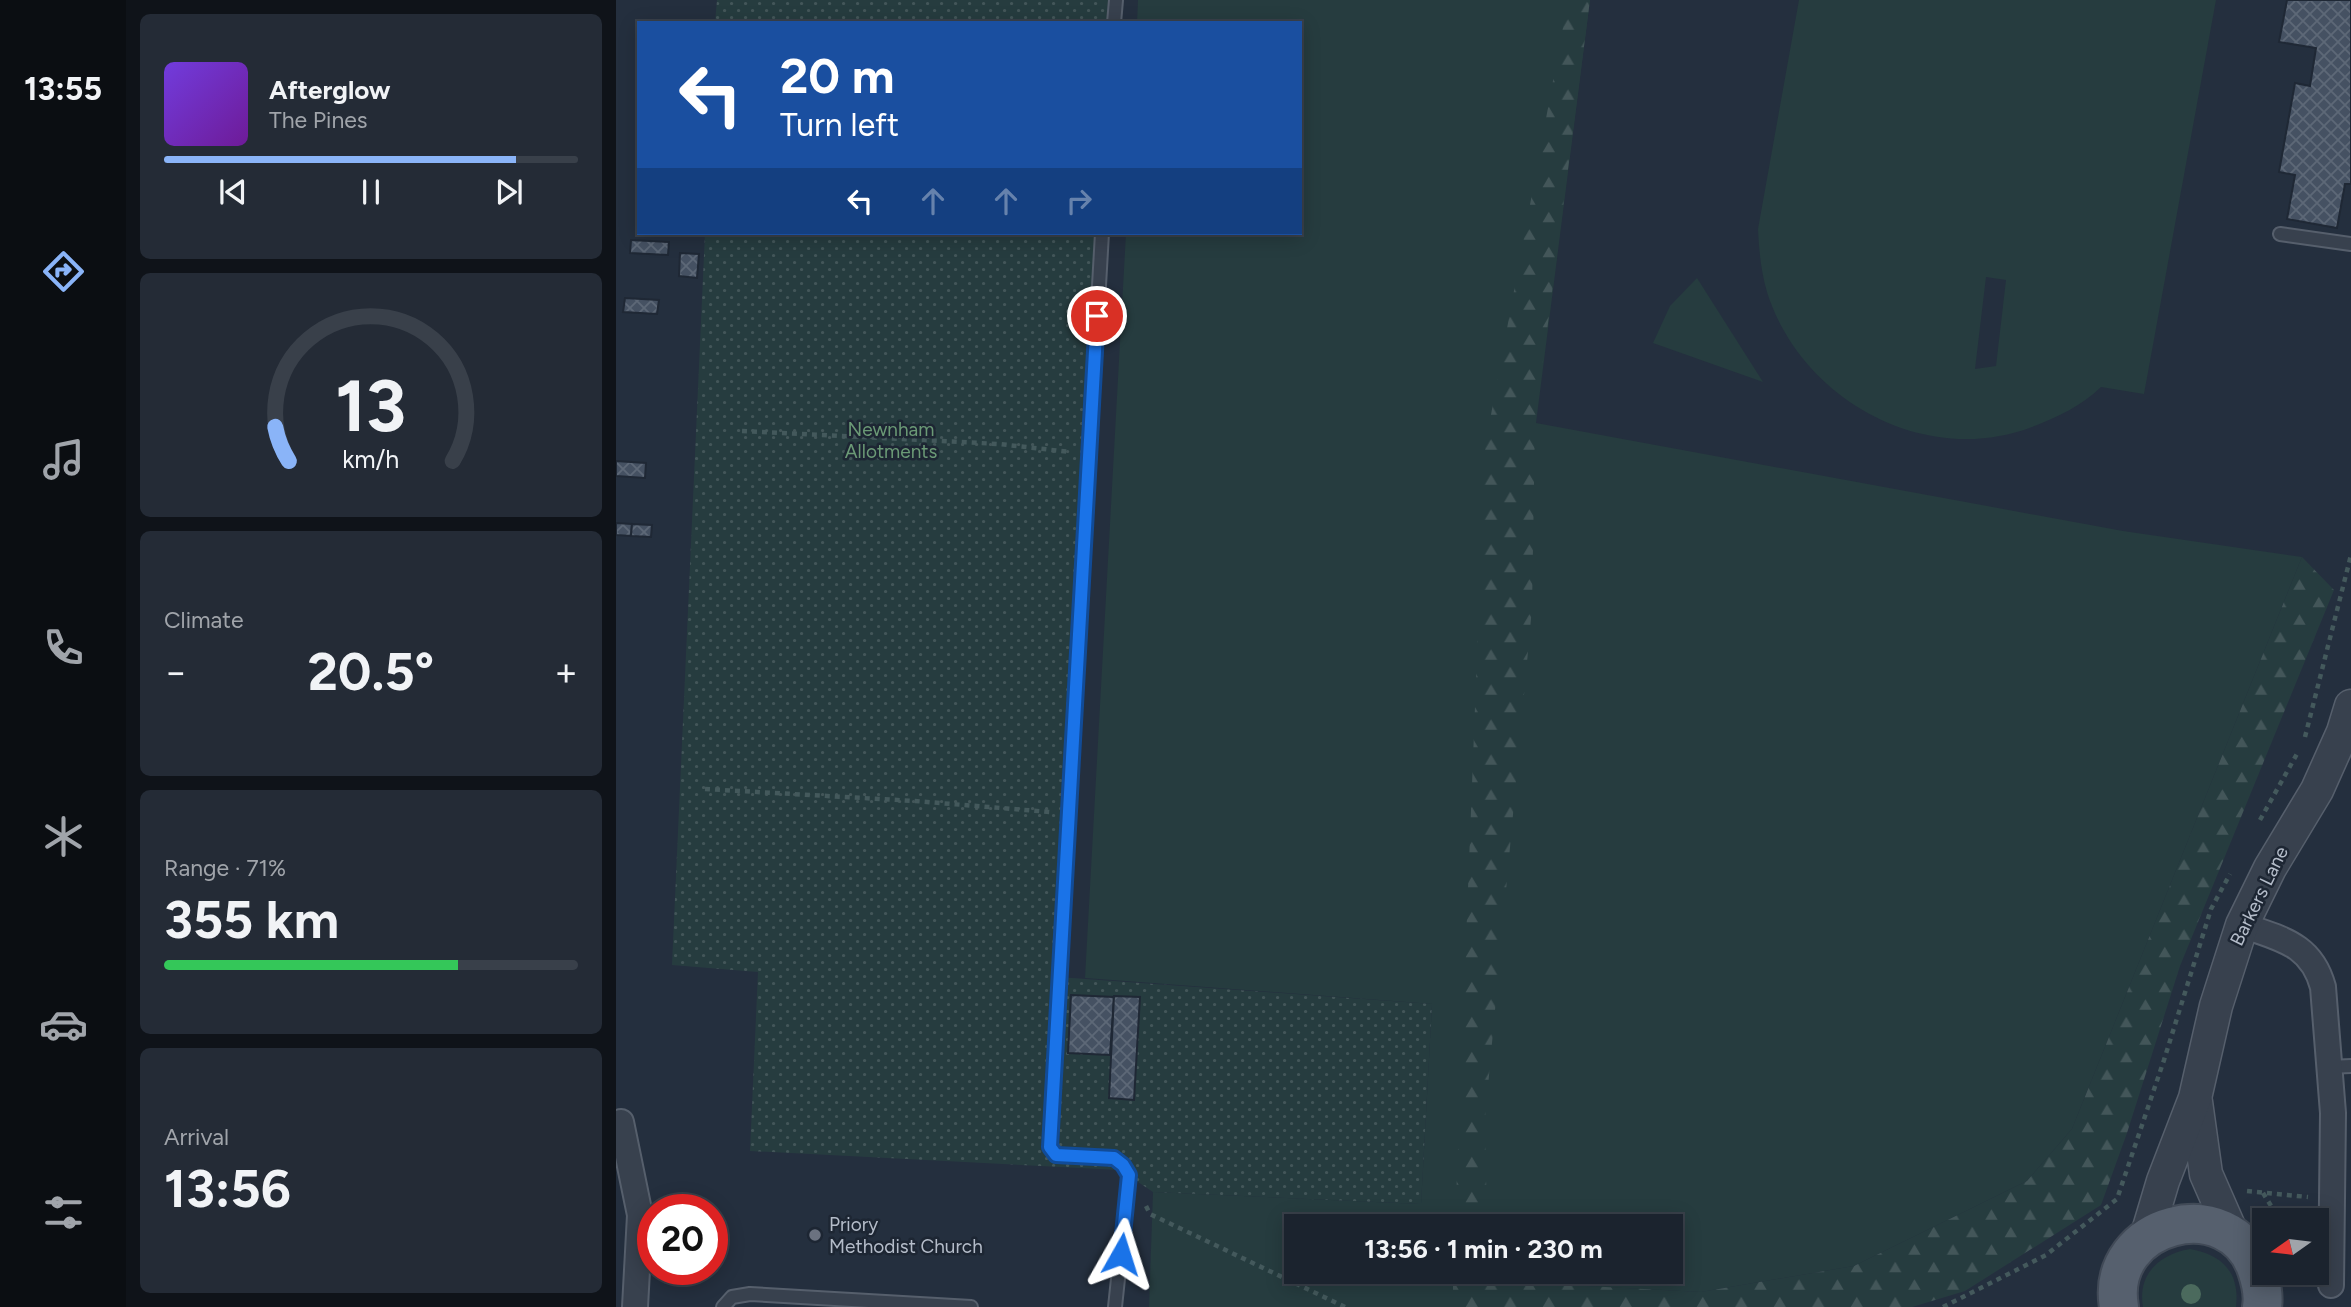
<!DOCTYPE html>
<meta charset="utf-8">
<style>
:root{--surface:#1b232e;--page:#242b36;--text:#f1f3f6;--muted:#a0a4aa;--line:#39404a;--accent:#8ab4f8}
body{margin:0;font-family:Figtree,sans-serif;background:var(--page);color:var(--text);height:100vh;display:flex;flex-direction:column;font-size:26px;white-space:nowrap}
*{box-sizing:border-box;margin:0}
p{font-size:23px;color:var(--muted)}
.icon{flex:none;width:38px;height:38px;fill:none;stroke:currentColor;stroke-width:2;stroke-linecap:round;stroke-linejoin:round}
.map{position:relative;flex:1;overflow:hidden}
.details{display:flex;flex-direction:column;gap:14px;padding:14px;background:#0f1319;width:490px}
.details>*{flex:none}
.banner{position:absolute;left:21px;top:21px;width:665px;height:214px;border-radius:0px;box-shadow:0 4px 18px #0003,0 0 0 2px var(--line);background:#1a4fa0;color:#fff;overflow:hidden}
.needle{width:46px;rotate:256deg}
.buttons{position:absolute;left:1636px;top:1208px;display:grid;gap:14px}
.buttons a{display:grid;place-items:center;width:77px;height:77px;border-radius:0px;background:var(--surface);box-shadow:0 4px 18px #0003,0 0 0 2px var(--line);font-size:35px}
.speed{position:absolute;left:21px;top:1194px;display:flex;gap:14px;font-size:35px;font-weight:700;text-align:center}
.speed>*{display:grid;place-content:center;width:91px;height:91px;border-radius:50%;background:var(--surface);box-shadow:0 4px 18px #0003,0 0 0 2px var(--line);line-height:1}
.speed .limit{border:10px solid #d22;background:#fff;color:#111}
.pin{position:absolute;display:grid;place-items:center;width:60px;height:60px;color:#fff;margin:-30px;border:4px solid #fff;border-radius:50%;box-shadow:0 2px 7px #0007}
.me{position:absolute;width:77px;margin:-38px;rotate:6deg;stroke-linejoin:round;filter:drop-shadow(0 0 5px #0008)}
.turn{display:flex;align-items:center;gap:24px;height:147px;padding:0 28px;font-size:32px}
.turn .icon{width:91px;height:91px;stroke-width:2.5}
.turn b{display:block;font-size:49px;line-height:60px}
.lanes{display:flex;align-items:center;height:66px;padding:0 28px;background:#0003;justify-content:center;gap:35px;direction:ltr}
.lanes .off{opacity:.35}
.big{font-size:52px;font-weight:700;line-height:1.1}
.details .tile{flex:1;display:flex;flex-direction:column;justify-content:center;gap:10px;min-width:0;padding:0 24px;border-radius:10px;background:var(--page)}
.details .dial{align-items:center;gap:0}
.dial svg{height:182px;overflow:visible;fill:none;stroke:var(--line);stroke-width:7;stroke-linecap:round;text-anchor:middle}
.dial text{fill:var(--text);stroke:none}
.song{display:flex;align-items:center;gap:21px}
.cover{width:84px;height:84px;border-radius:10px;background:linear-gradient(135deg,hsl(260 70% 55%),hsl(280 70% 35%))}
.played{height:7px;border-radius:4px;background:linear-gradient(90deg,var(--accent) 85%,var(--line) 85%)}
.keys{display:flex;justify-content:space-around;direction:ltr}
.heat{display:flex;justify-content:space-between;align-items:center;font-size:38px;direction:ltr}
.charge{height:10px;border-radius:5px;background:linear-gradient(90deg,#34c759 71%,var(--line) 0)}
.trip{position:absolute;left:668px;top:1214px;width:399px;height:70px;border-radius:0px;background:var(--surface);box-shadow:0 4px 18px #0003,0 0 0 2px var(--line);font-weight:700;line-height:70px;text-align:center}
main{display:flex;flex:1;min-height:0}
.menu{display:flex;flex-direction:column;width:126px;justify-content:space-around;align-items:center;background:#0b0e12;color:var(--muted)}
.menu .icon{width:49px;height:49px}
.menu .active{color:var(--accent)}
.menu b{font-size:32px;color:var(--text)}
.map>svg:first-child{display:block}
</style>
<main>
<nav class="menu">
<b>13:55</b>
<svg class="icon active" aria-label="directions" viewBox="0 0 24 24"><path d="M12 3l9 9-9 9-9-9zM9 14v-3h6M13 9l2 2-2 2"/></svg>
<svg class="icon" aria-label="music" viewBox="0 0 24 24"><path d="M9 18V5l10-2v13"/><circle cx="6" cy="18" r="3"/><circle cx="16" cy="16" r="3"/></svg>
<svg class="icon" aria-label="phone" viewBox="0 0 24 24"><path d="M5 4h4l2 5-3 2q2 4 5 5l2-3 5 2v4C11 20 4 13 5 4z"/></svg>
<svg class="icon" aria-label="climate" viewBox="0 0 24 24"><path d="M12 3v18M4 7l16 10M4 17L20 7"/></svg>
<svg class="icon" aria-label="car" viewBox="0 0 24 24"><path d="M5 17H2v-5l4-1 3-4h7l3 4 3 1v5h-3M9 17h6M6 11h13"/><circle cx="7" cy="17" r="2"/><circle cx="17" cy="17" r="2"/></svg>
<svg class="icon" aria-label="filters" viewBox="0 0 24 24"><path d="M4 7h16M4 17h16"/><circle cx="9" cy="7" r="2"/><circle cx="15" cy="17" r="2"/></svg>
</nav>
<section class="details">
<div class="tile">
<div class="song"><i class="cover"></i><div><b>Afterglow</b><p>The Pines</p></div></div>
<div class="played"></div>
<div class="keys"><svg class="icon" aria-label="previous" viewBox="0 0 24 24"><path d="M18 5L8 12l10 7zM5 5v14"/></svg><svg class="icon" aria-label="pause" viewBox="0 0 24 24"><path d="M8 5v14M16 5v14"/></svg><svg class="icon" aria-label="next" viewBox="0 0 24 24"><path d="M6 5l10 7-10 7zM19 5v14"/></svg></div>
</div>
<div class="tile dial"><svg viewBox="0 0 100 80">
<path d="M14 69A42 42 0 1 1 86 69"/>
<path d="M14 69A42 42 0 0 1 8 54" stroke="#8ab4f8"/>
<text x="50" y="56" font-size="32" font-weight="700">13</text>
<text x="50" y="72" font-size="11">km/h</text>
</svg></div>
<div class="tile"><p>Climate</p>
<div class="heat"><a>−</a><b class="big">20.5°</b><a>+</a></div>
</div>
<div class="tile"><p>Range · 71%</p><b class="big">355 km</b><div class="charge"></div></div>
<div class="tile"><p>Arrival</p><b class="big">13:56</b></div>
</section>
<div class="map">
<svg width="1735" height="1307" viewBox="0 0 1735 1307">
<defs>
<pattern id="forest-firs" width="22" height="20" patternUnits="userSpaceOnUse" patternTransform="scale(1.75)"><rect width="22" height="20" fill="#263c3f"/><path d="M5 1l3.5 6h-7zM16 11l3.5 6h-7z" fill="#435659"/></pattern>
<pattern id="garden-dots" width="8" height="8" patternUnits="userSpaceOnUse" patternTransform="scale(1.75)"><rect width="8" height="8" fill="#263c3f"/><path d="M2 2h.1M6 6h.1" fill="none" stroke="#435659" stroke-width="1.8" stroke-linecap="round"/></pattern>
<pattern id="building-cross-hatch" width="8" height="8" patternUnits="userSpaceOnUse" patternTransform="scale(1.75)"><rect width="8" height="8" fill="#455162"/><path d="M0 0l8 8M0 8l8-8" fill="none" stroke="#5d6877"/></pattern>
</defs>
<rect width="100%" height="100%" fill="#242f3e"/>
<!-- green -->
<g fill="#263c3f" fill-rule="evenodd">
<polygon points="522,0 974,0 920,423 1507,531 1686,557 1456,1129 1411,1181 1238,1266 1085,1292 867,1281 860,1272 1055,1272 1055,1227 681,1227 681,1272 837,1272 837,1307 533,1307 537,1192 805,1204 816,1004 469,978 510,233 684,233 684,23 521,23"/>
<path d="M1183,0H1600L1528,394L1485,387C1466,406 1441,417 1416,427C1309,468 1185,400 1151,292C1145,271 1143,251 1142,229ZM1370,277L1390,280L1380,366L1359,369Z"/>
<polygon points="1081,278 1147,382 1037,343 1054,306"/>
<path d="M1574,1249C1607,1255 1624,1273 1620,1307H1527C1521,1274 1544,1254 1574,1249Z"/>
</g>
<!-- forest -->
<g fill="url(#forest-firs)">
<polygon points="952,0 974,0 919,423 916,608 869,1119 871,1227 839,1227 869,447"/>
<polygon points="1686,557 1718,590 1564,966 1511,1133 1485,1205 1349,1291 1296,1307 837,1307 837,1272 871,1272 872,1281 1085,1292 1238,1266 1411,1181 1456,1129"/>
</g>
<!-- garden -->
<g fill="url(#garden-dots)">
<polygon points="101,0 492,0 491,23 99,23"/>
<polygon points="89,233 480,233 442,977 816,1004 805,1204 537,1192 504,1170 134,1151 142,972 56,965"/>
</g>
<!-- building -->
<g fill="url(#building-cross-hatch)" stroke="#1f2835" stroke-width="2">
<polygon points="1671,0 1735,0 1735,184 1729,184 1721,228 1671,219 1679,175 1663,172 1679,83 1694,86 1700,48 1663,42"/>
<polygon points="15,240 53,242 52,255 14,253"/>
<polygon points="64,253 83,254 81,278 63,276"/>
<polygon points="9,298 43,300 41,314 7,312"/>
<polygon points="0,461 30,463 29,478 0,476"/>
<polygon points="0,523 16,524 15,536 0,535"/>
<polygon points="16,524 36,525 35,537 15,536"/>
<polygon points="455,995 498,997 494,1055 452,1053"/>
<polygon points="498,996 524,997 518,1100 493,1098"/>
</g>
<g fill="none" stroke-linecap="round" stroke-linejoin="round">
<!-- service casing -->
<g stroke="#565f6c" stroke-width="16">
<g id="service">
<polyline points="498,23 500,0"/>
<polyline points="486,233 434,1147 440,1155 498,1158 507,1165 513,1175 499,1307"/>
<polyline points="1664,234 1735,244"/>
<polyline points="1713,1067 1735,1066"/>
<polyline points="107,1307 116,1297 134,1294 355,1307"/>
</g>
</g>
<!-- minor casing -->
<g stroke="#565f6c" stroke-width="28">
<g id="minor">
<path d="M1626,925C1664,939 1695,943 1707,987L1717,1113L1715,1285"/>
<polyline points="5,1122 24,1215 19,1307"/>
</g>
</g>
<!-- tertiary casing -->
<g stroke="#565f6c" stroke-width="35">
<g id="tertiary">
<polyline points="1580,1102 1590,1174 1618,1238"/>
<polyline points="1530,1238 1547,1181 1579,1098 1600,1006 1626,925 1654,868 1701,790 1727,732 1735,706"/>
</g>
</g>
<!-- primary casing -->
<g stroke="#414a57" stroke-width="42">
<path id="primary" d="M1503,1307C1488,1222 1615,1190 1641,1270C1645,1282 1648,1295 1646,1307"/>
</g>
<!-- path -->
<g stroke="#44595c" stroke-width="4.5" stroke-dasharray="5 5" stroke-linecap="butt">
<polyline points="126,431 383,444 454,452"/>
<polyline points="1689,737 1735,555"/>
<polyline points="89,789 299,801 434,812"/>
<polyline points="1644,820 1682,752"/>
<polyline points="1631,1191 1692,1197"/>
<polyline points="1647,1193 1664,1220"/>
<polyline points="530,1206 534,1214 729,1307"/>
<polyline points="1327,1307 1430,1255 1501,1199 1548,1060 1595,909 1614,874"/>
</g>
<!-- service -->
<use href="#service" stroke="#38414e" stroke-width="12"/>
<!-- minor -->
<use href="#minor" stroke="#38414e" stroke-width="24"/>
<!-- tertiary -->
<use href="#tertiary" stroke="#38414e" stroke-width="32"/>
<!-- primary -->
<use href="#primary" stroke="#56606e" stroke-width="38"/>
</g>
<!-- trees -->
<circle fill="#4b6a5d" cx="1575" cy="1294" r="10"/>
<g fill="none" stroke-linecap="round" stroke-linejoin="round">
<!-- route casing -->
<g stroke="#114b97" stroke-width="18">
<polyline id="route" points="481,316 434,1147 440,1155 498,1158 507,1165 513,1175 505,1254"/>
</g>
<!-- route -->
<use href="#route" stroke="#1a73e8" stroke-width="12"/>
</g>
<!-- markers -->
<circle fill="#6b7280" stroke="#1d2633" stroke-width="2.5" cx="199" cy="1235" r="7"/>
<g text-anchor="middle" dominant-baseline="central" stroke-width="5" stroke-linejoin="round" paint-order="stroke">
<!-- park labels -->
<g font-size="19" fill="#6b9a76" stroke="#1d2633">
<text x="275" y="429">Newnham<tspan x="275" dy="22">Allotments</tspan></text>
</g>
<!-- street labels -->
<g font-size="19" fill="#b4bcc9" stroke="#1d2633">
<text transform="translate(1643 896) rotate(-64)">Barkers Lane</text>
</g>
<!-- poi labels -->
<g font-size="19" fill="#b4bcc9" stroke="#1d2633" text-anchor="start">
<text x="213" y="1224">Priory<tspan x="213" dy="22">Methodist Church</tspan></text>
</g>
</g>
</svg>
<div class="buttons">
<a><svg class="needle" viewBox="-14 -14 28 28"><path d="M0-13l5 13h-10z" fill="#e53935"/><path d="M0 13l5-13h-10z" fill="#a0a4aa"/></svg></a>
</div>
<div class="speed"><div class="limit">20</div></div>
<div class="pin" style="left:481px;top:316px;background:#d93025"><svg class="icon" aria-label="arrive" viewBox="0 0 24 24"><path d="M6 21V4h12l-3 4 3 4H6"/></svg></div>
<svg class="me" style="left:505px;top:1254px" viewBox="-20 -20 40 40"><path d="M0-17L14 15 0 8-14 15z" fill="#1a73e8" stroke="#fff" stroke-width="4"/></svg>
<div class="trip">13:56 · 1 min · 230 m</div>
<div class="banner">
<div class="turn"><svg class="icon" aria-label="left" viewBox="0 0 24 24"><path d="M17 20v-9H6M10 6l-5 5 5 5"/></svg><div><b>20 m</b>Turn left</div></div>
<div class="lanes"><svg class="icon" aria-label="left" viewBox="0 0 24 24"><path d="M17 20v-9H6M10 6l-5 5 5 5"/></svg><svg class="icon off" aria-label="ahead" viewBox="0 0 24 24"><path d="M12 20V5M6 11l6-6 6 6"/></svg><svg class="icon off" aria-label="ahead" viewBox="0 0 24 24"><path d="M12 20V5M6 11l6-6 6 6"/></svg><svg class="icon off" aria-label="right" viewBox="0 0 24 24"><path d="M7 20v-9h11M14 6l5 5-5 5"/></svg></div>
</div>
</div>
</main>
